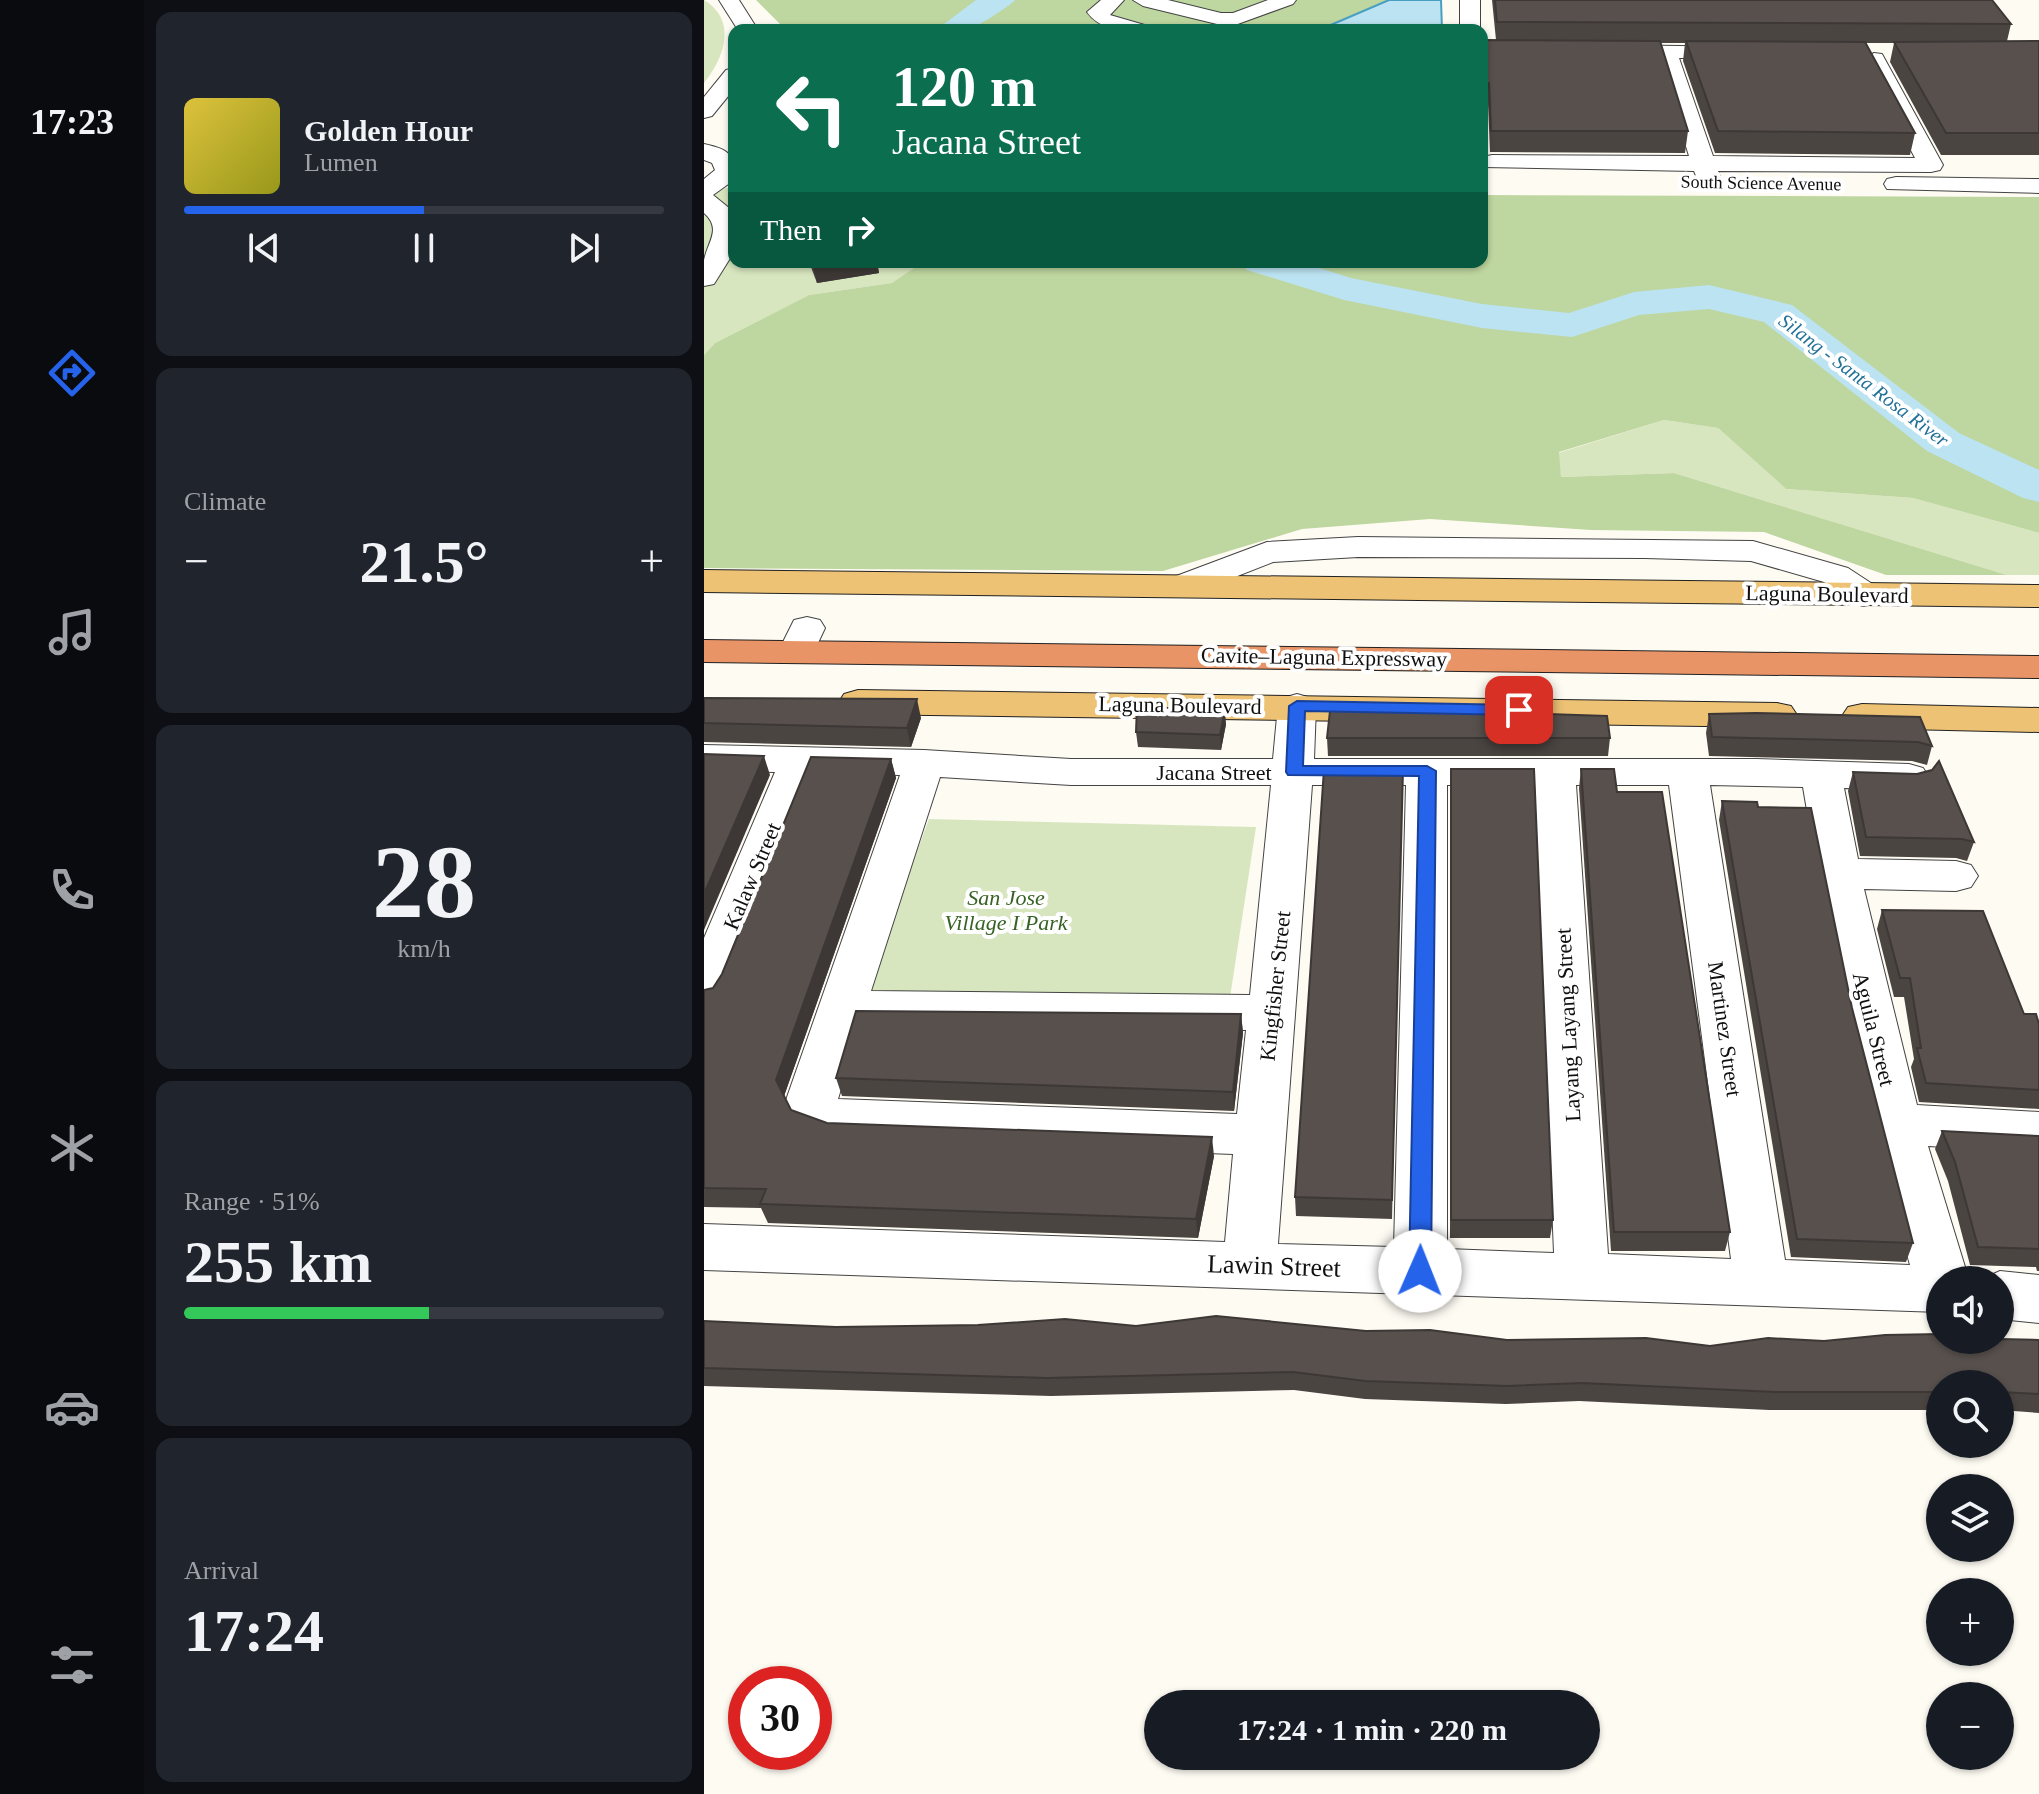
<!DOCTYPE html>
<meta charset="utf-8">
<style>
:root{--surface:#171b24;--page:#20242c;--text:#f1f3f6;--muted:#9ea1a6;--line:#363941;--accent:#2563eb}
body{margin:0;font-family:Georgia,serif;background:var(--page);color:var(--text);height:100vh;display:flex;flex-direction:column;font-size:30px;white-space:nowrap}
*{box-sizing:border-box;margin:0}
p{font-size:26px;color:var(--muted)}
.icon{flex:none;width:44px;height:44px;fill:none;stroke:currentColor;stroke-width:2;stroke-linecap:round;stroke-linejoin:round}
.map{position:relative;flex:1;overflow:hidden}
.drawer{display:flex;flex-direction:column;gap:12px;padding:12px;background:#0d0f14;width:560px}
.drawer>*{flex:none}
.top-card{position:absolute;left:24px;top:24px;width:760px;height:244px;border-radius:16px;box-shadow:0 2px 6px #0004;background:#0b6e4f;color:#fff;overflow:hidden}
.buttons{position:absolute;left:1222px;top:1266px;display:grid;gap:16px}
.buttons a{display:grid;place-items:center;width:88px;height:88px;border-radius:50%;background:var(--surface);box-shadow:0 2px 6px #0004;font-size:40px}
.speed{position:absolute;left:24px;top:1666px;display:flex;gap:16px;font-size:40px;font-weight:700;text-align:center}
.speed>*{display:grid;place-content:center;width:104px;height:104px;border-radius:50%;background:var(--surface);box-shadow:0 2px 6px #0004;line-height:1}
.speed .limit{border:12px solid #d22;background:#fff;color:#111}
.pin{position:absolute;display:grid;place-items:center;width:68px;height:68px;color:#fff;margin:-34px;border-radius:16px;box-shadow:0 4px 12px #0006}
.me{position:absolute;width:88px;margin:-44px;rotate:1deg;stroke-linejoin:round;filter:drop-shadow(0 0 6px #0008)}
.turn{display:flex;align-items:center;gap:28px;height:168px;padding:0 32px;font-size:36px}
.turn .icon{width:104px;height:104px;stroke-width:2.5}
.turn b{display:block;font-size:56px;line-height:68px}
.then{display:flex;align-items:center;height:76px;padding:0 32px;background:#0003;gap:16px;font-size:30px}
.big{font-size:60px;font-weight:600;line-height:1.1}
.drawer .card{flex:1;display:flex;flex-direction:column;justify-content:center;gap:12px;min-width:0;padding:0 28px;border-radius:16px;background:var(--page)}
.drawer .dial{align-items:center;gap:0}
.dial b{font-size:104px;line-height:1}
.song{display:flex;align-items:center;gap:24px}
.cover{width:96px;height:96px;border-radius:12px;background:linear-gradient(135deg,hsl(50 70% 55%),hsl(60 70% 35%))}
.played{height:8px;border-radius:4px;background:linear-gradient(90deg,var(--accent) 50%,var(--line) 50%)}
.keys{display:flex;justify-content:space-around;direction:ltr}
.heat{display:flex;justify-content:space-between;align-items:center;font-size:44px;direction:ltr}
.charge{height:12px;border-radius:6px;background:linear-gradient(90deg,#34c759 51%,var(--line) 0)}
.trip{position:absolute;left:440px;top:1690px;width:456px;height:80px;border-radius:40px;background:var(--surface);box-shadow:0 2px 6px #0004;font-weight:600;line-height:80px;text-align:center}
main{display:flex;flex:1;min-height:0}
.tab-bar{display:flex;flex-direction:column;width:144px;justify-content:space-around;align-items:center;background:#090b0e;color:var(--muted)}
.tab-bar .icon{width:56px;height:56px}
.tab-bar .current{color:var(--accent)}
.tab-bar b{font-size:36px;color:var(--text)}
.map>svg:first-child{display:block}
</style>
<main>
<nav class="tab-bar">
<b>17:23</b>
<svg class="icon current" aria-label="directions" viewBox="0 0 24 24"><path d="M12 3l9 9-9 9-9-9zM9 14v-3h6M13 9l2 2-2 2"/></svg>
<svg class="icon" aria-label="music" viewBox="0 0 24 24"><path d="M9 18V5l10-2v13"/><circle cx="6" cy="18" r="3"/><circle cx="16" cy="16" r="3"/></svg>
<svg class="icon" aria-label="phone" viewBox="0 0 24 24"><path d="M5 4h4l2 5-3 2q2 4 5 5l2-3 5 2v4C11 20 4 13 5 4z"/></svg>
<svg class="icon" aria-label="climate" viewBox="0 0 24 24"><path d="M12 3v18M4 7l16 10M4 17L20 7"/></svg>
<svg class="icon" aria-label="car" viewBox="0 0 24 24"><path d="M5 17H2v-5l4-1 3-4h7l3 4 3 1v5h-3M9 17h6M6 11h13"/><circle cx="7" cy="17" r="2"/><circle cx="17" cy="17" r="2"/></svg>
<svg class="icon" aria-label="filters" viewBox="0 0 24 24"><path d="M4 7h16M4 17h16"/><circle cx="9" cy="7" r="2"/><circle cx="15" cy="17" r="2"/></svg>
</nav>
<section class="drawer">
<div class="card">
<div class="song"><i class="cover"></i><div><b>Golden Hour</b><p>Lumen</p></div></div>
<div class="played"></div>
<div class="keys"><svg class="icon" aria-label="previous" viewBox="0 0 24 24"><path d="M18 5L8 12l10 7zM5 5v14"/></svg><svg class="icon" aria-label="pause" viewBox="0 0 24 24"><path d="M8 5v14M16 5v14"/></svg><svg class="icon" aria-label="next" viewBox="0 0 24 24"><path d="M6 5l10 7-10 7zM19 5v14"/></svg></div>
</div>
<div class="card"><p>Climate</p>
<div class="heat"><a>−</a><b class="big">21.5°</b><a>+</a></div>
</div>
<div class="card dial"><b>28</b><p>km/h</p></div>
<div class="card"><p>Range · 51%</p><b class="big">255 km</b><div class="charge"></div></div>
<div class="card"><p>Arrival</p><b class="big">17:24</b></div>
</section>
<div class="map">
<svg width="1335" height="1794" viewBox="0 0 1335 1794">
<rect width="100%" height="100%" fill="#fefbf3"/>
<!-- green -->
<g fill="#d8e6bf">
<path d="M0,0C34,21 20,58 0,83Z"/>
<polygon points="22,188 30,188 30,262 219,262 189,283 105,295 11,343 0,355 0,196"/>
<polygon points="960,420 1014,428 1082,489 1209,498 1335,533 1335,575 1303,575 970,473 857,477 854,453"/>
<polygon points="225,819 552,827 525,1004 159,996"/>
</g>
<!-- forest -->
<g fill="#bed69f">
<polygon points="52,0 685,0 615,30 82,30"/>
<polygon points="778,195 1335,197 1335,533 1209,498 1082,489 1014,428 960,420 855,452 857,477 970,473 1303,575 1182,575 1060,532 887,530 726,519 598,529 459,571 0,568 0,355 11,343 105,295 188,283 219,262 778,262"/>
</g>
<!-- water -->
<polygon fill="#bce3f1" stroke="#499fc2" stroke-width="2" points="685,0 737,0 738,30 615,30"/>
<g fill="none" stroke-linecap="round" stroke-linejoin="round">
<!-- river -->
<g fill="#bce3f1" fill-rule="evenodd">
<path d="M272,0H311C308,5 267,30 265,30C257,31 247,30 239,30L236,27Z"/>
<polygon points="537,262 596,262 647,278 778,304 865,313 930,292 1005,285 1088,305 1255,433 1335,470 1335,502 1319,498 1223,451 1060,322 1005,309 935,315 868,337 778,328 640,300 543,270"/>
</g>
<!-- minor casing -->
<g stroke="#434343" stroke-width="2">
<g id="minor">
<polygon points="15,0 35,0 54,30 34,30"/>
<path d="M397,0H420L406,15L444,26L447,30C424,30 398,33 383,12Z"/>
<polygon points="429,0 464,0 517,13 529,13 564,0 592,0 589,4 531,25 517,25 439,6"/>
<rect x="756" y="0" width="20" height="30"/>
<polygon points="901,45 1049,47 1052,52 1049,57 1041,58 975,58 1009,156 1211,158 1159,59 1170,53 1178,54 1239,165 1236,170 1227,172 1014,171 1018,183 1015,188 997,188 990,171 779,167 779,157 788,155 985,156 956,62 959,58 893,56 890,51"/>
<polygon points="30,68 30,89 8,116 0,118 0,97 22,70"/>
<path d="M0,144C26,150 30,153 30,180L9,195L30,212V252L10,284L0,286C0,278 0,268 0,260C4,241 18,229 0,213V179L11,170L8,163L0,160Z"/>
<polygon points="1192,177 1335,179 1335,193 1183,189 1180,184 1183,179"/>
<polygon points="654,537 1049,541 1144,568 1173,587 1178,595 1173,603 1160,606 1147,603 1120,582 1047,561 941,558 654,557 569,562 480,597 467,594 462,586 467,578 563,542"/>
<polygon points="103,617 116,620 121,628 106,660 93,663 80,660 74,652 90,620"/>
<path d="M593,694L607,698L612,706L610,759H1052L1205,764L1219,768L1225,777L1219,786L1205,790L1140,788L1154,859L1252,861L1267,865L1274,876L1267,887L1252,891L1160,889L1213,1105L1335,1112V1152L1224,1146L1265,1280H1236V1312L0,1270V1224L521,1242L529,1154L130,1139L95,1126L82,1100L196,775L111,773L23,992L16,1004L0,1009V938L71,772L0,771V745L220,750L367,759H569L574,706L579,698ZM236,777L367,785H567L546,995L167,991ZM608,785H702L690,1247L574,1244ZM743,785H831L850,1253L743,1249ZM872,785H965L1027,1259L904,1254ZM1006,785L1099,787C1125,947 1161,1107 1206,1265L1081,1260ZM156,1026L542,1030L533,1114L134,1099Z"/>
<polygon points="1296,1271 1335,1275 1335,1323 1296,1319 1296,1280 1276,1280"/>
</g>
</g>
<!-- major casing -->
<g stroke="#212121" stroke-width="2">
<g id="major">
<polygon points="0,570 1335,585 1335,607 0,592"/>
<polygon points="154,690 1073,703 1087,706 1093,715 1087,724 1073,727 154,714 140,710 135,702 140,694"/>
<polygon points="1158,704 1335,708 1335,732 1158,728 1144,725 1138,716 1144,707"/>
</g>
</g>
<!-- highway casing -->
<g stroke="#212121" stroke-width="2">
<polygon id="highway" points="0,640 1335,656 1335,678 0,662"/>
</g>
<!-- minor -->
<use href="#minor" fill="#fff" fill-rule="evenodd"/>
<!-- major -->
<use href="#major" fill="#edc274" fill-rule="evenodd"/>
<!-- highway -->
<use href="#highway" fill="#e89467" fill-rule="evenodd"/>
</g>
<!-- wall -->
<g fill="#4b4542">
<polygon points="788,0 1288,0 1307,24 1303,41 1335,41 1335,155 1237,155 1186,62 1190,43 1162,43 1211,133 1206,155 1011,153 979,61 981,43 956,43 984,131 981,153 786,152 784,104 779,104 778,40 792,40"/>
<polygon points="105,262 173,262 175,273 113,283"/>
<polygon points="686,262 743,262 743,265 687,265"/>
<polygon points="0,698 217,718 207,747 0,742"/>
<polygon points="1005,714 1216,717 1228,746 1223,765 1208,761 1005,756 1002,733"/>
<polygon points="522,724 517,750 434,747 432,732"/>
<polygon points="623,738 906,738 904,756 624,756"/>
<polygon points="187,759 192,778 80,1096 87,1110 123,1123 510,1156 494,1238 64,1223 57,1208 0,1207 0,990 9,988"/>
<polygon points="699,769 688,1219 592,1216 591,1197"/>
<polygon points="747,769 849,1220 846,1238 746,1238"/>
<polygon points="877,769 913,792 1026,1232 1021,1251 907,1251 875,788"/>
<polygon points="1149,772 1270,842 1263,861 1252,858 1156,856 1144,791"/>
<polygon points="1018,801 1054,807 1148,1008 1209,1243 1202,1262 1087,1257 1015,820"/>
<polygon points="1178,910 1335,1024 1335,1109 1215,1102 1207,1067 1210,1059 1200,997 1190,997 1173,929"/>
<polygon points="537,1014 539,1033 530,1111 138,1096 132,1078"/>
<polygon points="1238,1131 1335,1136 1335,1271 1333,1271 1332,1267 1266,1265 1244,1181 1231,1149"/>
<polygon points="0,1321 132,1327 432,1326 662,1331 803,1340 1006,1346 1120,1341 1335,1340 1335,1413 1296,1410 1296,1384 1236,1384 1236,1410 1065,1410 875,1401 802,1404 661,1399 590,1390 347,1396 0,1386"/>
</g>
<!-- shaded-wall -->
<g fill="#3d3836">
<polygon points="137,262 173,262 175,273 113,283 109,266"/>
<polygon points="213,699 217,718 207,747 203,728"/>
<polygon points="521,710 522,724 517,750 516,735"/>
<polygon points="60,756 66,775 0,930 0,894"/>
<polygon points="187,759 192,778 79,1099 72,1080"/>
<polygon points="537,1014 539,1033 530,1111 529,1092"/>
<polygon points="508,1137 510,1156 494,1238 492,1219"/>
</g>
<!-- building -->
<g fill="#57504d" stroke="#3d3836" stroke-width="2">
<polygon points="791,0 1288,0 1307,24 793,22"/>
<polygon points="778,40 956,41 984,131 787,131 785,83 780,83"/>
<polygon points="982,41 1161,42 1211,133 1014,131"/>
<polygon points="1335,41 1335,133 1242,133 1190,42"/>
<polygon points="107,262 137,262 109,266"/>
<polygon points="0,698 213,699 203,728 0,723"/>
<polygon points="433,707 521,710 516,735 432,732"/>
<polygon points="689,709 903,716 906,738 623,738 626,711"/>
<polygon points="1052,713 1216,717 1228,746 1214,742 1008,737 1005,714"/>
<polygon points="0,754 60,756 0,894"/>
<polygon points="107,757 187,759 72,1080 87,1110 123,1123 508,1137 492,1219 56,1204 62,1189 0,1188 0,990 9,988 18,974"/>
<polygon points="1235,761 1270,842 1258,839 1162,837 1149,772 1213,774 1228,770"/>
<polygon points="620,769 699,769 688,1200 591,1197"/>
<polygon points="747,769 830,769 849,1220 747,1220"/>
<polygon points="877,769 910,769 913,792 958,792 1026,1232 910,1232"/>
<polygon points="1018,801 1053,802 1054,807 1107,808 1148,1008 1209,1243 1093,1239"/>
<polygon points="1178,910 1279,911 1320,1014 1332,1014 1335,1024 1335,1090 1222,1083 1213,1048 1217,1048 1206,978 1196,978"/>
<polygon points="152,1011 537,1014 529,1092 132,1078"/>
<polygon points="1238,1131 1335,1136 1335,1249 1274,1247 1251,1162"/>
<polygon points="512,1316 662,1331 726,1330 803,1340 942,1338 1006,1346 1064,1338 1120,1341 1181,1335 1236,1334 1236,1340 1296,1340 1296,1339 1335,1340 1335,1394 1296,1392 1296,1384 1236,1384 1236,1392 1071,1392 878,1383 804,1386 661,1381 589,1372 343,1378 0,1368 0,1321 132,1327 274,1325 361,1319 432,1326"/>
</g>
<!-- route -->
<polygon fill="#2563eb" stroke="#184099" stroke-width="2" points="593,701 815,705 823,710 815,715 601,711 599,766 723,766 732,771 727,1271 724,1278 716,1280 708,1278 705,1271 715,776 584,775 582,772 585,706"/>
<g text-anchor="middle" dominant-baseline="central" stroke-width="8" stroke-linejoin="round" paint-order="stroke">
<!-- far-street labels -->
<g font-size="18" fill="#101010" stroke="#fff">
<text transform="translate(1057 183) rotate(1)">South Science Avenue</text>
</g>
<!-- far-water labels -->
<g font-size="20" font-style="italic" fill="#227198" stroke="#fff">
<text transform="translate(1160 380) rotate(37)">Silang - Santa Rosa River</text>
</g>
<!-- street labels -->
<g font-size="22" fill="#101010" stroke="#fff">
<text transform="translate(1123 594) rotate(1)">Laguna Boulevard</text>
<text transform="translate(620 657) rotate(1)">Cavite–Laguna Expressway</text>
<text transform="translate(476 705) rotate(1)">Laguna Boulevard</text>
<text x="510" y="772">Jacana Street</text>
<text transform="translate(48 876) rotate(-67)">Kalaw Street</text>
<text transform="translate(571 986) rotate(-84)">Kingfisher Street</text>
<text transform="translate(864 1025) rotate(-93)">Layang Layang Street</text>
<text transform="translate(1021 1029) rotate(82)">Martinez Street</text>
<text transform="translate(1170 1029) rotate(76)">Aguila Street</text>
</g>
<!-- park labels -->
<g font-size="22" font-style="italic" fill="#386225" stroke="#fff">
<text x="302" y="897">San Jose<tspan x="302" dy="25">Village I Park</tspan></text>
</g>
<!-- near-street labels -->
<g font-size="26" fill="#101010" stroke="#fff">
<text transform="translate(570 1266) rotate(2)">Lawin Street</text>
</g>
</g>
</svg>
<div class="buttons">
<a><svg class="icon" aria-label="sound" viewBox="0 0 24 24"><path d="M4 9h4l5-4v14l-5-4H4zM17 9q2 3 0 6"/></svg></a>
<a><svg class="icon" aria-label="search" viewBox="0 0 24 24"><circle cx="10" cy="10" r="6"/><path d="M15 15l6 6"/></svg></a>
<a><svg class="icon" aria-label="layers" viewBox="0 0 24 24"><path d="M12 4l9 5-9 5-9-5zM3 14l9 5 9-5"/></svg></a>
<a>+</a>
<a>−</a>
</div>
<div class="speed"><div class="limit">30</div></div>
<div class="pin" style="left:815px;top:710px;background:#d93025"><svg class="icon" aria-label="arrive" viewBox="0 0 24 24"><path d="M6 21V4h12l-3 4 3 4H6"/></svg></div>
<svg class="me" style="left:716px;top:1271px" viewBox="-20 -20 40 40"><circle r="19" fill="#fff"/><path d="M0-13L10 11 0 6-10 11z" fill="#2563eb"/></svg>
<div class="trip">17:24 · 1 min · 220 m</div>
<div class="top-card">
<div class="turn"><svg class="icon" aria-label="left" viewBox="0 0 24 24"><path d="M17 20v-9H6M10 6l-5 5 5 5"/></svg><div><b>120 m</b>Jacana Street</div></div>
<div class="then">Then<svg class="icon" aria-label="right" viewBox="0 0 24 24"><path d="M7 20v-9h11M14 6l5 5-5 5"/></svg></div>
</div>
</div>
</main>
